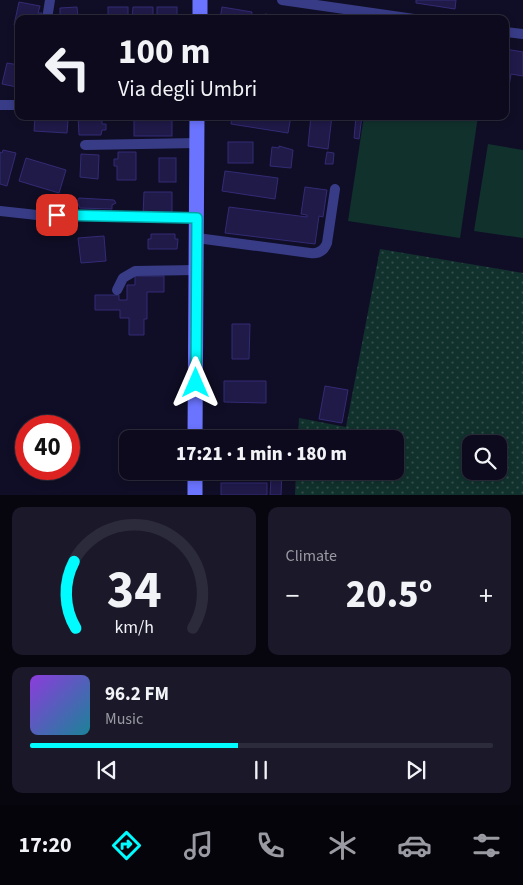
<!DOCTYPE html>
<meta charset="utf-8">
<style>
:root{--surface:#0c0a1c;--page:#1a1829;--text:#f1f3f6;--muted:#9a9aa3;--line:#2c2b3b;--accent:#00fcff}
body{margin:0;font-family:"Source Sans 3",sans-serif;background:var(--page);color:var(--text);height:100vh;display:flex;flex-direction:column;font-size:19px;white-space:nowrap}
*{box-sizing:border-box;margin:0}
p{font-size:16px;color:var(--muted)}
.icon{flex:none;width:28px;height:28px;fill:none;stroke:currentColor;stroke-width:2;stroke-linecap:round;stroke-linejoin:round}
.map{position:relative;height:495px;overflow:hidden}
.details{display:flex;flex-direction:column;gap:12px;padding:12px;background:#07060f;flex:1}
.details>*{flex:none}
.banner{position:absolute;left:15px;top:15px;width:494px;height:105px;border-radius:10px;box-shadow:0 2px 8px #0003,0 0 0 1px var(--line);background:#0c0a1c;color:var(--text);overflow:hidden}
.fabs{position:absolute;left:462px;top:435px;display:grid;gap:10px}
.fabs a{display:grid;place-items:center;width:45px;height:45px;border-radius:10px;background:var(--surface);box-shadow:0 2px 8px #0003,0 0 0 1px var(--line);font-size:25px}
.speed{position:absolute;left:15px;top:415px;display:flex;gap:10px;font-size:25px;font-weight:700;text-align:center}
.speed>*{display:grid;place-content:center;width:65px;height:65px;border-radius:50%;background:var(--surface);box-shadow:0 2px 8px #0003,0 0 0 1px var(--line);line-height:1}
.speed .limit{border:8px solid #d22;background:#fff;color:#111}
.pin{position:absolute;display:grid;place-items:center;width:42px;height:42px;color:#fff;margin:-21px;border-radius:10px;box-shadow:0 2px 8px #0006}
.me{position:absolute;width:55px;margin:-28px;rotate:0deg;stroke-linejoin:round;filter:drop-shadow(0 0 4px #0008)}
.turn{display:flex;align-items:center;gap:18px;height:105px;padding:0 20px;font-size:22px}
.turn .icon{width:65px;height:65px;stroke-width:2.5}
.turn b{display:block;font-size:35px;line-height:42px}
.big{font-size:38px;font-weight:800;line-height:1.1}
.details .widget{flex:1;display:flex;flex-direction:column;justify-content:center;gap:8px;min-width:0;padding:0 18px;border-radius:10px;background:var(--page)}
.details .dial{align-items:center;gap:0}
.dial svg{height:130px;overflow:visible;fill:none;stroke:var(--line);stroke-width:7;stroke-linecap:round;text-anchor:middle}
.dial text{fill:var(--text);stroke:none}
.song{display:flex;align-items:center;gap:15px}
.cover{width:60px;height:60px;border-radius:8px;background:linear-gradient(135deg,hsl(270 70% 55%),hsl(190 70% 35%))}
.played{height:5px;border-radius:2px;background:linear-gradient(90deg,var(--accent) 45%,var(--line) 45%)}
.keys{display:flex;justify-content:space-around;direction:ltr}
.heat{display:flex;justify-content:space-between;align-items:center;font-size:28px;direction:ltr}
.details .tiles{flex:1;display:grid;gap:12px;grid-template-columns:1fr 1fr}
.widget:last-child{grid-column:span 2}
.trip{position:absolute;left:119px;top:430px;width:285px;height:50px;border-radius:10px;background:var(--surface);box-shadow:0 2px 8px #0003,0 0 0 1px var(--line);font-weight:800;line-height:50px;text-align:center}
.tabs{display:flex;height:80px;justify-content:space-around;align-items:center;background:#05040b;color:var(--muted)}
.tabs .icon{width:35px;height:35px}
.tabs .on{color:var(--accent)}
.tabs b{font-size:22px;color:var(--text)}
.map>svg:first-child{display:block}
</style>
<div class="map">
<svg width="523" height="495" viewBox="0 0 523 495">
<defs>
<pattern id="grass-dots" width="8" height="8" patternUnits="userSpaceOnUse" patternTransform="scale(1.25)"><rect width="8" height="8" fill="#11312d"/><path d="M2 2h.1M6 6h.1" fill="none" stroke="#334e4c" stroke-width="1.8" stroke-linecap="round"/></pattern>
</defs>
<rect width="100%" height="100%" fill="#100e26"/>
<!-- grass -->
<path fill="url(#grass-dots)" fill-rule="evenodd" d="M380,249L523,273V495H295L296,471H395V439H298L299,418L346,427ZM471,444H499V471H471Z"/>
<!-- park -->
<g fill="#11312d">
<polygon points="364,116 478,116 460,238 348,221"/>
<polygon points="488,144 523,150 523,238 474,231"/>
</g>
<!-- building -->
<g fill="#1f1a48" stroke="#332b75">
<polygon points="416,0 456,0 455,9 416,3"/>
<polygon points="19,2 40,6 38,13 42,13 41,19 19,19 19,26 14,25"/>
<polygon points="77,7 78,19 60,19 60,8"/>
<rect x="108" y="7" width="20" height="12"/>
<polygon points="133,7 153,7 153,19 132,19"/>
<rect x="157" y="7" width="20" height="12"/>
<polygon points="222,7 252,12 251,19 220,19"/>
<polygon points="265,14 295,19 265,19"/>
<polygon points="505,49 523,52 523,76 511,74 509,86 505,86"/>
<polygon points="7,63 19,65 17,87 2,84"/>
<polygon points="78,116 102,116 102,124 106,124 106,130 102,130 101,135 79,135"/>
<polygon points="232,116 291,116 288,133 231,124"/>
<polygon points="311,116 332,116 328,149 308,146"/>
<polygon points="356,116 362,116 359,139 354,138"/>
<polygon points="35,117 68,120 67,133 34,131"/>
<rect x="134" y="118" width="38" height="18"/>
<rect x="228" y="142" width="25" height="21"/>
<polygon points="279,146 293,150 291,168 270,166 272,147 279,148"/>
<polygon points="3,150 16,153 7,186 0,184 0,152 2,153"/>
<polygon points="118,152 136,152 136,180 117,180 117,166 114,166 114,159 118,159"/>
<polygon points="327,152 334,153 333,164 325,164"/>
<polygon points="81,154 99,155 98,179 80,177"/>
<polygon points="26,158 66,170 59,193 19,181"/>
<rect x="159" y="158" width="17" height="24"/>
<polygon points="225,171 278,178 275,199 222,191"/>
<polygon points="305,187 327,190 323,217 319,216 315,244 225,233 229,207 307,217 307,215 301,214"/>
<polygon points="144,192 172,192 172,215 143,215"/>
<polygon points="79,198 114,200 116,203 112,205 112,209 80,208 77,202"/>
<polygon points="151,234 175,234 175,239 178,239 177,249 148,249 148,239 151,239"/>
<polygon points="104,236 106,261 81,263 78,238"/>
<polygon points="135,276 164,276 164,292 147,292 147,319 144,319 144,335 129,335 129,318 120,318 120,310 95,310 95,295 119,295 119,300 127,300 127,285 135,285"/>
<polygon points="232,324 250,324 249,359 232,359"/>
<polygon points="224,381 266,381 266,403 224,402"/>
<polygon points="325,386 348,390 342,423 319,419"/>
<polygon points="267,471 282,471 281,495 270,495 271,477 266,477"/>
<rect x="221" y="483" width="46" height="12"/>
</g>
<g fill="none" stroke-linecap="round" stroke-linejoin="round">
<!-- street -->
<g stroke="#383c87" stroke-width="10">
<polyline points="282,0 414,19"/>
<polyline points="47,19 50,0"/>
<polyline points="505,32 523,34"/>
<polyline points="0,105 19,105"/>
<polyline points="85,145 197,143"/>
<polyline points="0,211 37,215 197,218"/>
<path d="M197,238L310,253C318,254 324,251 327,243L335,189"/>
<polyline points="117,290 123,278 135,271 196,270"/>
</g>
<!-- secondary -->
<g stroke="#6b74ff" stroke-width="15">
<polyline points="200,19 200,0"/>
<polyline points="195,439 197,116"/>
<polyline points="195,495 195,471"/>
</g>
</g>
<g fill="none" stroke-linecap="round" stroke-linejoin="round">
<!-- route casing -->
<g stroke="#00a4a6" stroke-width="12">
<polyline id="route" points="57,215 197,218 196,383"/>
</g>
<!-- route -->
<use href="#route" stroke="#00fcff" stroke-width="9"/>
</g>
</svg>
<div class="fabs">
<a><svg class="icon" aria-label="search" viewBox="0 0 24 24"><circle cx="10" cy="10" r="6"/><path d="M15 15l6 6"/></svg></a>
</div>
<div class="speed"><div class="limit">40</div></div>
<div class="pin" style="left:57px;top:215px;background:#d93025"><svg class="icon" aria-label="arrive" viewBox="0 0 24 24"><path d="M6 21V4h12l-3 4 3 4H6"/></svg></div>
<svg class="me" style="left:196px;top:383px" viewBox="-20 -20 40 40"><path d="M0-17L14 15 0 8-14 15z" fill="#00fcff" stroke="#fff" stroke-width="4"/></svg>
<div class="trip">17:21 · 1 min · 180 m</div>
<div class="banner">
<div class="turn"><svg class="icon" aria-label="left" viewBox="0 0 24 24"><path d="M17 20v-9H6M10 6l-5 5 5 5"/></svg><div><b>100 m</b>Via degli Umbri</div></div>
</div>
</div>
<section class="details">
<div class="tiles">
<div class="widget dial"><svg viewBox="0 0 100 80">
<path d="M14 69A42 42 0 1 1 86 69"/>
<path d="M14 69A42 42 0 0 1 13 28" stroke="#00fcff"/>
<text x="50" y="56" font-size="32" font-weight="700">34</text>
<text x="50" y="72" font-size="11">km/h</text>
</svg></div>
<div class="widget"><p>Climate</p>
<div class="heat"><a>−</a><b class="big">20.5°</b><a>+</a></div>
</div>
<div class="widget">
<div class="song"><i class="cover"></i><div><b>96.2 FM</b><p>Music</p></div></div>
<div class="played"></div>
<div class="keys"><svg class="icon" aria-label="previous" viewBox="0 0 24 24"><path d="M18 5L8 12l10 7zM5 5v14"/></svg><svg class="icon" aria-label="pause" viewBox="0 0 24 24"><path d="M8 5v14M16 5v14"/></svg><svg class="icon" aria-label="next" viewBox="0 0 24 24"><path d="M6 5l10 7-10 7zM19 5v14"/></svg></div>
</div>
</div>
</section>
<nav class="tabs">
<b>17:20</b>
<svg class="icon on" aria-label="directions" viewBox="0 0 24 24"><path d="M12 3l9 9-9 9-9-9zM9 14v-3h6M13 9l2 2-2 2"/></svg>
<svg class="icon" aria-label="music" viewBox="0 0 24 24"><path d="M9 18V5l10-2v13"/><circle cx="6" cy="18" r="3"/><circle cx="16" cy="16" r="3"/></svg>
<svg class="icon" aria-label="phone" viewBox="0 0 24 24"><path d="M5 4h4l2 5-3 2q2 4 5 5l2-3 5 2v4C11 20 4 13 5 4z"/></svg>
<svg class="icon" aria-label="climate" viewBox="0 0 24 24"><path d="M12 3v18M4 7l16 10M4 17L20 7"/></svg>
<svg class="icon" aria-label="car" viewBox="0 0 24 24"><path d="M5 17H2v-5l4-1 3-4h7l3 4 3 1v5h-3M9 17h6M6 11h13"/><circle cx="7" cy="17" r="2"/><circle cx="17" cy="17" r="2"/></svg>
<svg class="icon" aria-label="filters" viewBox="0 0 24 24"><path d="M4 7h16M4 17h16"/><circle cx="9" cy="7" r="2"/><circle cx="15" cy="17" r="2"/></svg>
</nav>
